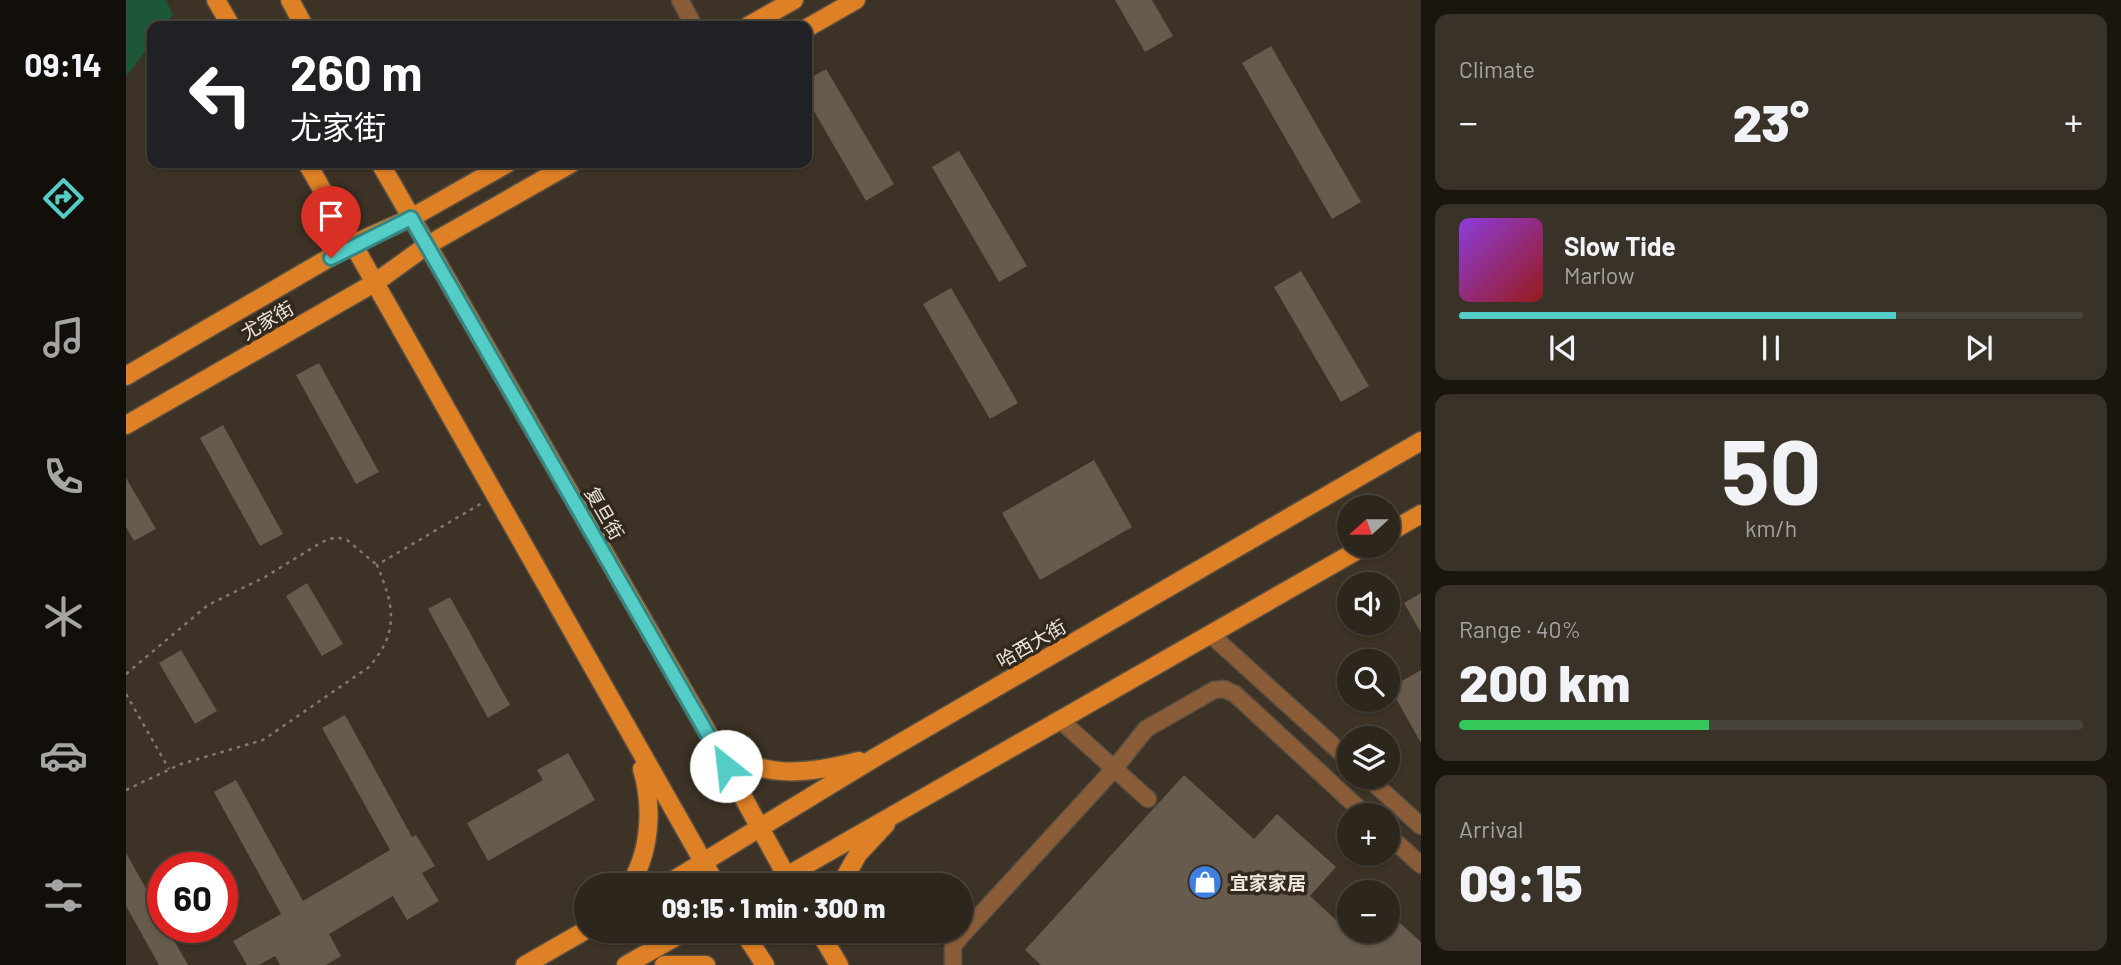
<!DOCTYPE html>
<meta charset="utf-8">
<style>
:root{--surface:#2d261c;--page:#393229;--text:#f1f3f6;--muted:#a7a5a3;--line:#48433b;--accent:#54cdc7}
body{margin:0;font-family:Barlow,"Noto Sans SC",sans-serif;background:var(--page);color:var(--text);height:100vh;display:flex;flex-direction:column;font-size:26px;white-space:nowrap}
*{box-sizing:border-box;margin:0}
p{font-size:23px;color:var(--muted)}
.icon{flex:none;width:38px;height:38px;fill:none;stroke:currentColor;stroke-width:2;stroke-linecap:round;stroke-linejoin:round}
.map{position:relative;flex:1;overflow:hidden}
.side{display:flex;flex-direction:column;gap:14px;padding:14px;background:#19150f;width:700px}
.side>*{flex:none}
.top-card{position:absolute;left:21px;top:21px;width:665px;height:147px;border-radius:14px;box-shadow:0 2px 5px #0004,0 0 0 2px var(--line);background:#202124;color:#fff;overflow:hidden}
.needle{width:46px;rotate:249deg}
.tools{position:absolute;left:1211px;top:495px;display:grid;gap:14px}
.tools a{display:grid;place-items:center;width:63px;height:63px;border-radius:50%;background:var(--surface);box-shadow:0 2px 5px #0004,0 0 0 2px var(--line);font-size:35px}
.speed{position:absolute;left:21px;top:852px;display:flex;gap:14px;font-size:35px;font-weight:700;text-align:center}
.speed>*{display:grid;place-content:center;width:91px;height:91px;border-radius:50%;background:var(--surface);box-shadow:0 2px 5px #0004,0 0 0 2px var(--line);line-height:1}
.speed .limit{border:10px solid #d22;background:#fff;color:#111}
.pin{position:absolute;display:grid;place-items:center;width:60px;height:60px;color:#fff;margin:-72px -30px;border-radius:50% 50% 50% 0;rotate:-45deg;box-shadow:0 0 7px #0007}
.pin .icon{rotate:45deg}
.me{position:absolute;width:77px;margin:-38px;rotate:331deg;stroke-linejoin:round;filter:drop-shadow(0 0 5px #0008)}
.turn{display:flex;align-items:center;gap:24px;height:147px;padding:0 28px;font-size:32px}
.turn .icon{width:91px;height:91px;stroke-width:2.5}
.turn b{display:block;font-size:49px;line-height:60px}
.big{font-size:52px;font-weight:800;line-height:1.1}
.side .widget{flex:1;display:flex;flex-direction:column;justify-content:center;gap:10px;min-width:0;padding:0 24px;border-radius:14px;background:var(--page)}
.side .dial{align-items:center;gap:0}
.dial b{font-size:91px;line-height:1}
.song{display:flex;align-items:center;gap:21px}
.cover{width:84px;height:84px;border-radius:10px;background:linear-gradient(135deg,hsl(270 70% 55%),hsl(0 70% 35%))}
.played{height:7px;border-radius:4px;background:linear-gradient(90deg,var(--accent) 70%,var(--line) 70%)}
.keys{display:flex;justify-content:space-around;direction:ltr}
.heat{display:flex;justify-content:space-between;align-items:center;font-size:38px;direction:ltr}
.charge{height:10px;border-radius:5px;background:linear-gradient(90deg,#34c759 40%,var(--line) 0)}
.trip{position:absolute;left:448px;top:873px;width:399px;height:70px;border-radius:35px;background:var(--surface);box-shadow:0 2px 5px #0004,0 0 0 2px var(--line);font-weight:800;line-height:70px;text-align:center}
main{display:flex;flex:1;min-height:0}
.tab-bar{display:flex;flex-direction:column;width:126px;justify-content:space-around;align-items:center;background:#120f0b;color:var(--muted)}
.tab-bar .icon{width:49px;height:49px}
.tab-bar .current{color:var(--accent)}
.tab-bar b{font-size:32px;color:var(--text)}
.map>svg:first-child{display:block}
</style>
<main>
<nav class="tab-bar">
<b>09:14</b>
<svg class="icon current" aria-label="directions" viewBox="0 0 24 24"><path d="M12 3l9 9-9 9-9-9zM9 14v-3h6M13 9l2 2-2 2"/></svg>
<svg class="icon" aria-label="music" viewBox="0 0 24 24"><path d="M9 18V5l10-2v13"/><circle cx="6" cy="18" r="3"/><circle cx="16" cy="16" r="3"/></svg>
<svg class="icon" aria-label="phone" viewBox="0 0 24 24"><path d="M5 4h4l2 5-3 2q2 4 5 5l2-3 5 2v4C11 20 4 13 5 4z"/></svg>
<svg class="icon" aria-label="climate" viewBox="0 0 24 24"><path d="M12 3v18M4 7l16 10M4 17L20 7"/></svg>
<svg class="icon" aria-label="car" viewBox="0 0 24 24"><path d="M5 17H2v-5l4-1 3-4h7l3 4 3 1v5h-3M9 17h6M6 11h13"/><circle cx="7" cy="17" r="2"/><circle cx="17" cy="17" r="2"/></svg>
<svg class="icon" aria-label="filters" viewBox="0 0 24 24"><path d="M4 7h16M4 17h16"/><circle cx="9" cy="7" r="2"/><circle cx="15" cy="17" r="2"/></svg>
</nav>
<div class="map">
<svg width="1295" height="965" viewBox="0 0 1295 965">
<rect width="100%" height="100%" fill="#3c3225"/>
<!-- green -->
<polygon fill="#1d573a" points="0,0 40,0 47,15 38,26 26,26 26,42 0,77"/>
<!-- building -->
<g fill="#665b4c">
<polygon points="989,0 1026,0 1047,36 1019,52"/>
<polygon points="1145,46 1235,202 1206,219 1116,63"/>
<polygon points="700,69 768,184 740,201 681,99 681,80"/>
<polygon points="833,151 901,266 873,282 806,167"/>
<polygon points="1175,271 1243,386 1215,402 1148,287"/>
<polygon points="825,288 892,403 864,419 797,304"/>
<polygon points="193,363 253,472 230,484 170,375"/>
<polygon points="97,425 157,534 134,546 74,438"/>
<polygon points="968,460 1006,527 914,580 876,513"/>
<polygon points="0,478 30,529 8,541 0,527"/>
<polygon points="181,583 217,644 196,656 160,596"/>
<polygon points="1295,593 1295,633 1278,603"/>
<polygon points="324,597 384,705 362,718 302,609"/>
<polygon points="55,650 91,711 69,724 33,663"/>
<polygon points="1295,670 1295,743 1264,688"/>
<polygon points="219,715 286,837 290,835 309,866 296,873 313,901 281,920 267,896 203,934 215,956 200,965 154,965 149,956 133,965 121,965 107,941 155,914 88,792 110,780 177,901 264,850 196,728"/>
<polygon points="442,753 469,800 362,861 341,823 417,780 411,770"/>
<polygon points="1058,775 1128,839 1151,814 1210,867 1184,896 1222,931 1262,931 1262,912 1295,942 1295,965 915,965 899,950"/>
<polygon points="0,853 37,919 37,928 41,928 62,965 33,965 0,906"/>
</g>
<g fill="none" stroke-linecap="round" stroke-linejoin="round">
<!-- minor casing -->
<g stroke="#584f43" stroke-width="19">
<g id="minor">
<polyline points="554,0 568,26"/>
<polyline points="1084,634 1223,760"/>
<polyline points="933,719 1022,799"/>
<polyline points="1241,777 1295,826"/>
<polyline points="1262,835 1295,865"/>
<polyline points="827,965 827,946 835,936 988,769 1020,729 1088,690 1098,689 1109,694 1241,816"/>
</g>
</g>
<!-- major casing -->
<g stroke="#584f43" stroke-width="21">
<g id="major">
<polyline points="90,0 105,26"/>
<polyline points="164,0 178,26"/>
<polyline points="622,26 668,0"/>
<polyline points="681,28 730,0"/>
<polyline points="181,163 591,886"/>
<polyline points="254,163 578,726 666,886"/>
<polyline points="0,376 227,244 285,218 382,163"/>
<polyline points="0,425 250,282 300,246 446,163"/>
<polyline points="1262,533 1295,514"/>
<path d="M593,742C629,783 686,773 733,761"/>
<path d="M503,886C525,852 527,806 516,769"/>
<polyline points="538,886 750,757 1295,441"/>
<polyline points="643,886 1239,546"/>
<polyline points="714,886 732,854 760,824"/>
<polyline points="617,931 639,965"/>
<polyline points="693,931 713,965"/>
<polyline points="399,965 460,930"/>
<polyline points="500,965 560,931"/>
<polyline points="538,965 580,965"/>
</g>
</g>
<!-- path -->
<g stroke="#82796e" stroke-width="2.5" stroke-dasharray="3.5 5" stroke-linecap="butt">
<polyline points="0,674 82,605 139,577 196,542 210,537 221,540 251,565"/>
<polyline points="0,694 43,769"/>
<path d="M0,790L55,764L137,740L243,667C274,631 268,606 251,565L356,503"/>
</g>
<!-- minor -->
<use href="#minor" stroke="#8a5c37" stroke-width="16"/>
<!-- major -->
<use href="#major" stroke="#de8025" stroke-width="18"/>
</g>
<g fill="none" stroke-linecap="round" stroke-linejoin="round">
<!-- route casing -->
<g stroke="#378581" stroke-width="18">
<polyline id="route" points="205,258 285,218 600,766"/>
</g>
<!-- route -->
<use href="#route" stroke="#54cdc7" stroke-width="12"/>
</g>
<!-- icons -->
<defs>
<g id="shop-disc" transform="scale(1.75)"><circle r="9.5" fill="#3f7fe0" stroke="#32281b"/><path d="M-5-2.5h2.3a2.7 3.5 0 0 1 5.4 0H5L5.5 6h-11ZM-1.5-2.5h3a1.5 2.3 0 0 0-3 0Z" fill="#fff"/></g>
</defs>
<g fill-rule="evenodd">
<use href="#shop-disc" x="1079" y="882"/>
</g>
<g text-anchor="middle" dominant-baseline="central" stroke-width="7" stroke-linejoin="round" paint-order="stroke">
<!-- street labels -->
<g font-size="19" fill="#eee7df" stroke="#32281b">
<text transform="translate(141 320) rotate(-30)">尤家街</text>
<text transform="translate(479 513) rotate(60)">复旦街</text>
<text transform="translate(905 643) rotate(-30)">哈西大街</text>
</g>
<!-- poi labels -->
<g font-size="19" font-weight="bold" fill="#eee7df" stroke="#32281b" text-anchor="start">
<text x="1104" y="882">宜家家居</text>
</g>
</g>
</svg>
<div class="tools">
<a><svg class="needle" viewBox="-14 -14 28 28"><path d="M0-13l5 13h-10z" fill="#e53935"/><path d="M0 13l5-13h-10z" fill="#a7a5a3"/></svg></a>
<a><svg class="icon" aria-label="sound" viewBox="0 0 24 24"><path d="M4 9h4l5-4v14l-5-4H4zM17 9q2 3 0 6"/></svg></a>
<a><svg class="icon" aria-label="search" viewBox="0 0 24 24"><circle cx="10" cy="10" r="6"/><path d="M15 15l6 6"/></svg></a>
<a><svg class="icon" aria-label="layers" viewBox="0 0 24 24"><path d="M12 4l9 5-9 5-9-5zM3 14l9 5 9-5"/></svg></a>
<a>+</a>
<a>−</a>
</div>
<div class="speed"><div class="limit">60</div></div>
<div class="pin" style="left:205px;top:258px;background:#d93025"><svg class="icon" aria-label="arrive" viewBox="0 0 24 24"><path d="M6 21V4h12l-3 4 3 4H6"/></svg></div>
<svg class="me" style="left:600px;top:766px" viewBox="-20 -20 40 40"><circle r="19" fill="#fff"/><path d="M0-13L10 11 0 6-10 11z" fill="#54cdc7"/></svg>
<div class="trip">09:15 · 1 min · 300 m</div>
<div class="top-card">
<div class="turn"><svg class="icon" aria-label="left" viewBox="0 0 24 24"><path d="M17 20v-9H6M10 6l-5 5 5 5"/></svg><div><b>260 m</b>尤家街</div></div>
</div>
</div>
<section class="side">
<div class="widget"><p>Climate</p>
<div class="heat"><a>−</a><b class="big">23°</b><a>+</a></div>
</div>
<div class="widget">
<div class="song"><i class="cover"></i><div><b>Slow Tide</b><p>Marlow</p></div></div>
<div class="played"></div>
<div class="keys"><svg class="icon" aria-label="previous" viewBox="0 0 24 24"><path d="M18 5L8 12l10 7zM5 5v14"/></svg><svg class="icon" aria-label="pause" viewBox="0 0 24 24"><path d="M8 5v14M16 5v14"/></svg><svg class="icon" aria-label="next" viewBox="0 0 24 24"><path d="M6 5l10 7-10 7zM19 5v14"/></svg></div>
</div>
<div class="widget dial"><b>50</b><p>km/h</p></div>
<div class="widget"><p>Range · 40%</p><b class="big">200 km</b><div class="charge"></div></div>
<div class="widget"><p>Arrival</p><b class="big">09:15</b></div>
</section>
</main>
